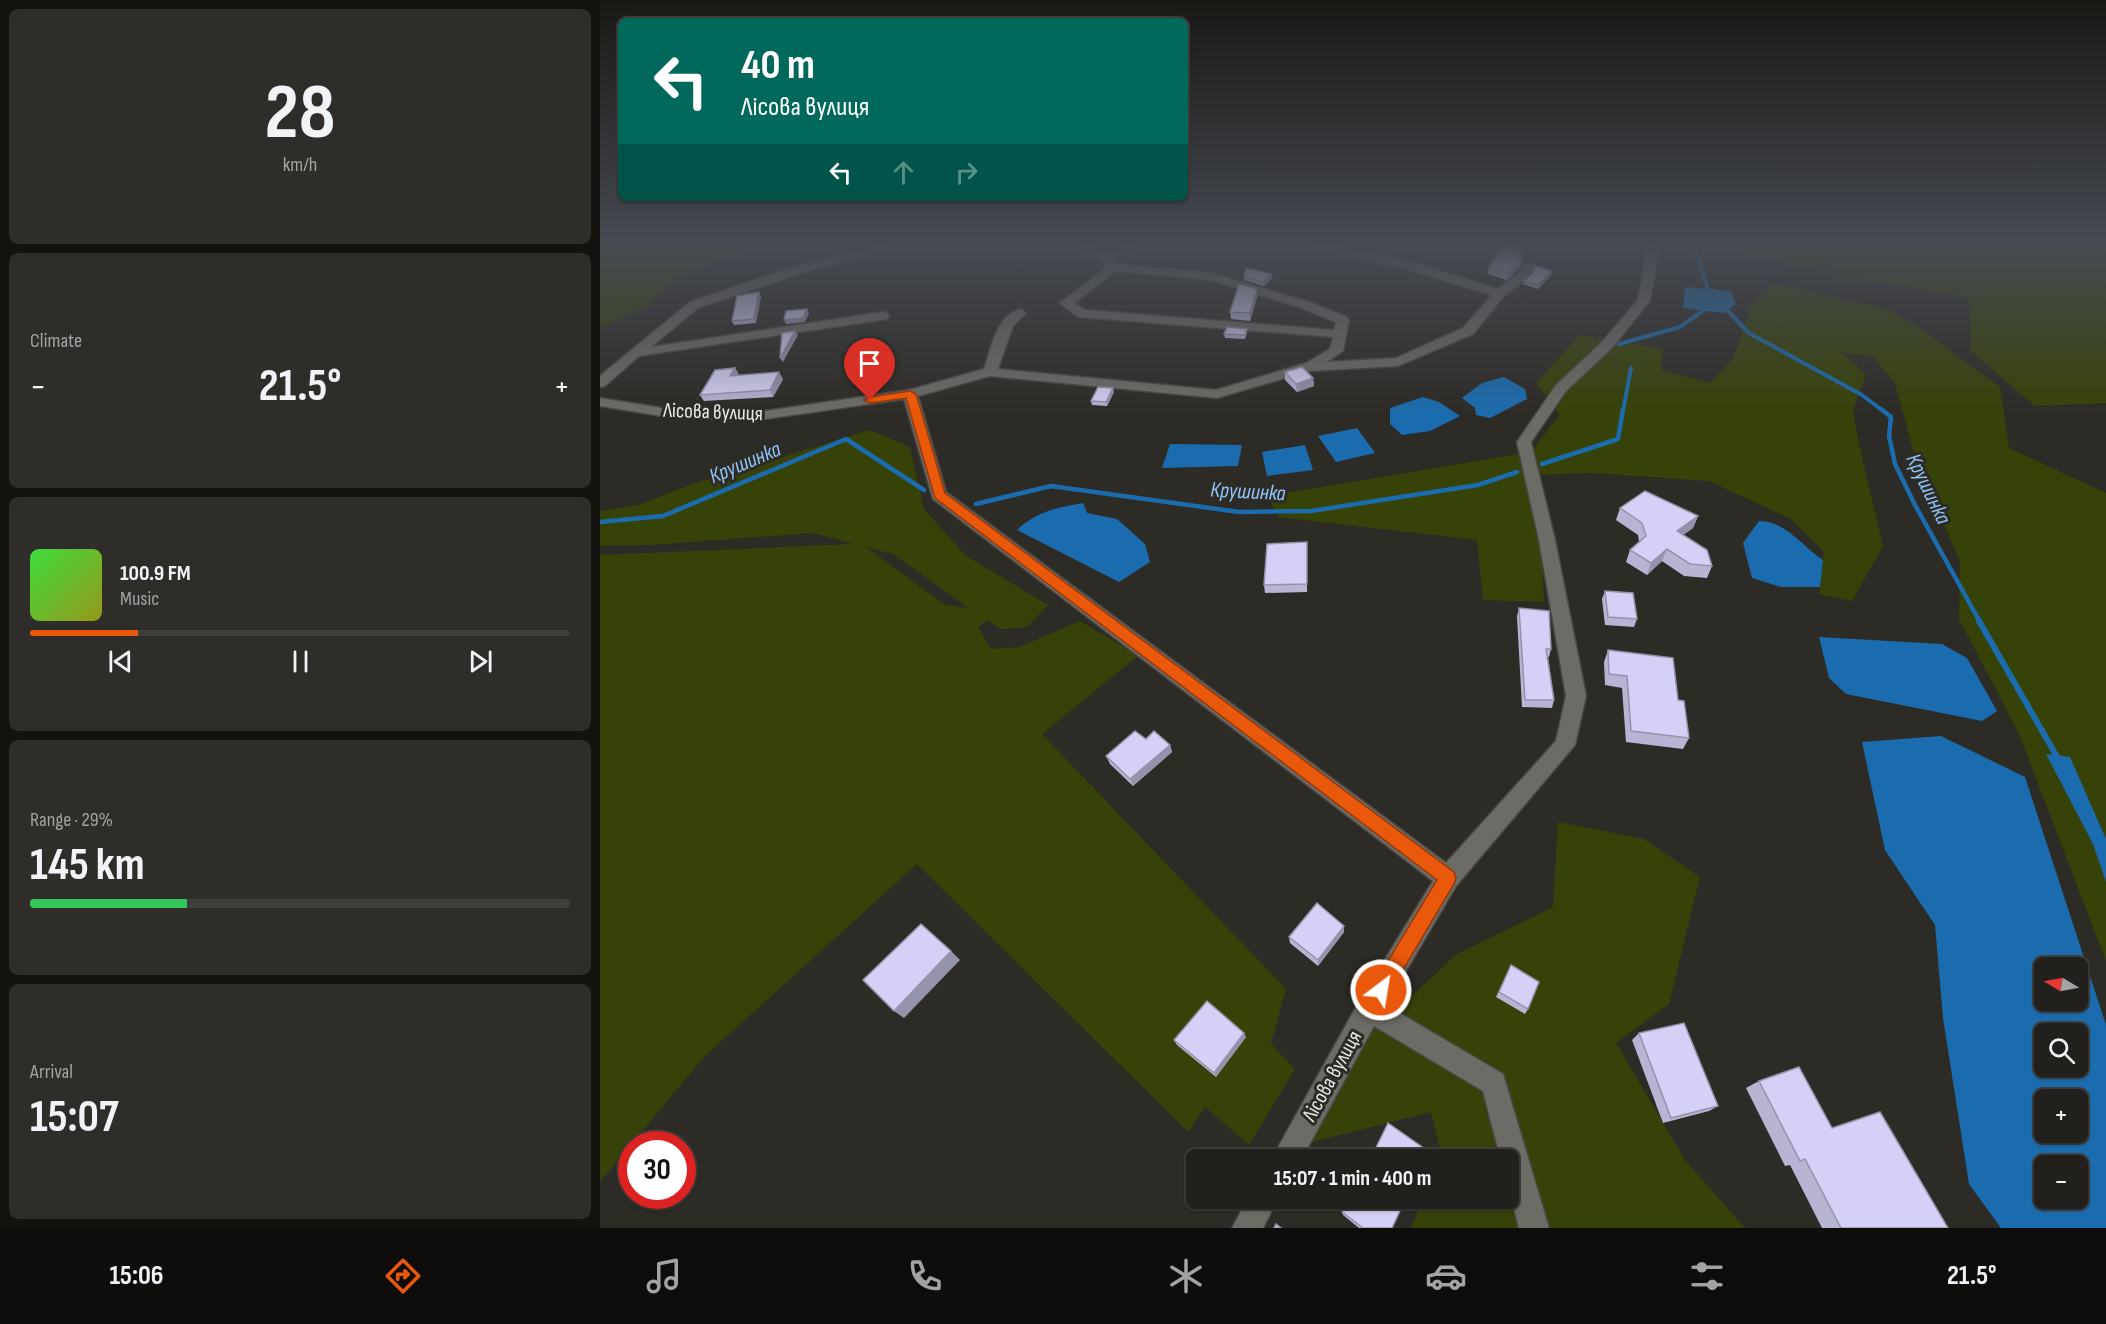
<!DOCTYPE html>
<meta charset="utf-8">
<style>
:root{--surface:#22201c;--page:#2e2d29;--text:#f1f3f6;--muted:#a2a3a3;--line:#3f3e3b;--accent:#ea580c}
body{margin:0;font-family:"Sofia Sans Condensed",sans-serif;background:var(--page);color:var(--text);height:100vh;display:flex;flex-direction:column;font-size:22px;white-space:nowrap}
*{box-sizing:border-box;margin:0}
p{font-size:20px;color:var(--muted)}
.icon{flex:none;width:33px;height:33px;fill:none;stroke:currentColor;stroke-width:2;stroke-linecap:round;stroke-linejoin:round}
.map{position:relative;flex:1;overflow:hidden}
.side{display:flex;flex-direction:column;gap:9px;padding:9px;background:#13120f;width:600px}
.side>*{flex:none}
.guide{position:absolute;left:18px;top:18px;width:570px;height:183px;border-radius:9px;box-shadow:0 2px 4px #0004,0 0 0 2px var(--line);background:#00695c;color:#fff;overflow:hidden}
.needle{width:39px;rotate:280deg}
.fabs{position:absolute;left:1434px;top:957px;display:grid;gap:12px}
.fabs a{display:grid;place-items:center;width:54px;height:54px;border-radius:9px;background:var(--surface);box-shadow:0 2px 4px #0004,0 0 0 2px var(--line);font-size:30px}
.speed{position:absolute;left:18px;top:1131px;display:flex;gap:12px;font-size:30px;font-weight:700;text-align:center}
.speed>*{display:grid;place-content:center;width:78px;height:78px;border-radius:50%;background:var(--surface);box-shadow:0 2px 4px #0004,0 0 0 2px var(--line);line-height:1}
.speed .limit{border:9px solid #d22;background:#fff;color:#111}
.pin{position:absolute;display:grid;place-items:center;width:51px;height:51px;color:#fff;margin:-62px -26px;border-radius:50% 50% 50% 0;rotate:-45deg;box-shadow:0 0 6px #0007}
.pin .icon{rotate:45deg}
.me{position:absolute;width:66px;margin:-33px;rotate:31deg;stroke-linejoin:round;filter:drop-shadow(0 0 4px #0008)}
.turn{display:flex;align-items:center;gap:21px;height:126px;padding:0 24px;font-size:27px}
.turn .icon{width:78px;height:78px;stroke-width:2.5}
.turn b{display:block;font-size:42px;line-height:51px}
.lanes{display:flex;align-items:center;height:57px;padding:0 24px;background:#0003;justify-content:center;gap:30px;direction:ltr}
.lanes .off{opacity:.35}
.big{font-size:45px;font-weight:700;line-height:1.1}
.side .widget{flex:1;display:flex;flex-direction:column;justify-content:center;gap:9px;min-width:0;padding:0 21px;border-radius:9px;background:var(--page)}
.side .dial{align-items:center;gap:0}
.dial b{font-size:78px;line-height:1}
.song{display:flex;align-items:center;gap:18px}
.cover{width:72px;height:72px;border-radius:9px;background:linear-gradient(135deg,hsl(120 70% 55%),hsl(60 70% 35%))}
.played{height:6px;border-radius:3px;background:linear-gradient(90deg,var(--accent) 20%,var(--line) 20%)}
.keys{display:flex;justify-content:space-around;direction:ltr}
.heat{display:flex;justify-content:space-between;align-items:center;font-size:33px;direction:ltr}
.charge{height:9px;border-radius:4px;background:linear-gradient(90deg,#34c759 29%,var(--line) 0)}
.trip{position:absolute;left:586px;top:1149px;width:333px;height:60px;border-radius:9px;background:var(--surface);box-shadow:0 2px 4px #0004,0 0 0 2px var(--line);font-weight:700;line-height:60px;text-align:center}
.menu{display:flex;height:96px;justify-content:space-around;align-items:center;background:#0e0d0b;color:var(--muted)}
.menu .icon{width:42px;height:42px}
.menu .on{color:var(--accent)}
.menu b{font-size:27px;color:var(--text)}
main{display:flex;flex:1;min-height:0}
.map>svg:first-child{display:block}
</style>
<main>
<section class="side">
<div class="widget dial"><b>28</b><p>km/h</p></div>
<div class="widget"><p>Climate</p>
<div class="heat"><a>−</a><b class="big">21.5°</b><a>+</a></div>
</div>
<div class="widget">
<div class="song"><i class="cover"></i><div><b>100.9 FM</b><p>Music</p></div></div>
<div class="played"></div>
<div class="keys"><svg class="icon" aria-label="previous" viewBox="0 0 24 24"><path d="M18 5L8 12l10 7zM5 5v14"/></svg><svg class="icon" aria-label="pause" viewBox="0 0 24 24"><path d="M8 5v14M16 5v14"/></svg><svg class="icon" aria-label="next" viewBox="0 0 24 24"><path d="M6 5l10 7-10 7zM19 5v14"/></svg></div>
</div>
<div class="widget"><p>Range · 29%</p><b class="big">145 km</b><div class="charge"></div></div>
<div class="widget"><p>Arrival</p><b class="big">15:07</b></div>
</section>
<div class="map">
<svg width="1506" height="1228" viewBox="0 0 1506 1228">
<rect width="100%" height="100%" fill="#2d2b26"/>
<!-- green -->
<g fill="#374208" fill-rule="evenodd">
<polygon points="0,243 156,243 126,260 80,275 45,307 0,328"/>
<polygon points="1128,243 1506,243 1506,403 1435,406 1371,351 1369,297 1239,277 1226,266 1199,267 1133,249"/>
<polygon points="1174,283 1290,310 1324,331 1400,387 1409,448 1506,493 1506,961 1419,734 1359,619 1360,562 1313,450 1295,383 1273,357 1241,352 1266,375 1253,410 1259,444 1283,546 1252,601 1219,594 1224,552 1191,519 1109,481 992,473 938,475 944,602 883,600 877,540 678,517 668,496 931,452 960,414 936,383 980,335 1063,349 1061,370 1110,383 1134,357 1151,304"/>
<path d="M270,430L310,447L324,509L365,555L448,605L427,627L401,629L387,620L378,627L391,649L419,647L480,621L538,656L442,734L686,989L671,1044L695,1069L649,1145L605,1107L588,1132L317,864L104,1057L0,1182V555L254,544L213,533L49,545L0,546V511L38,505L93,484ZM266,547L293,554L370,609L344,604Z"/>
<polygon points="958,822 1044,839 1100,877 1069,1004 1016,1043 1085,1160 1145,1228 811,1228 823,1199 909,1198 909,1160 838,1159 841,1153 831,1112 712,1142 765,1039 857,954 953,907"/>
</g>
<!-- water -->
<g fill="#1b6cae" fill-rule="evenodd">
<polygon points="1085,287 1131,291 1136,304 1124,313 1083,308"/>
<polygon points="904,377 925,389 927,399 890,418 876,415 875,408 862,398 882,383"/>
<polygon points="823,397 839,402 860,416 830,431 802,435 790,424 790,408"/>
<polygon points="757,428 775,453 736,462 718,436"/>
<polygon points="570,444 642,445 638,466 562,468"/>
<polygon points="705,445 713,470 667,476 662,452"/>
<path d="M483,503L487,513L517,519L545,544L550,562L519,582L417,530C435,512 459,507 483,503Z"/>
<path d="M1159,521C1186,521 1202,546 1223,560L1220,587H1181L1152,578L1143,543Z"/>
<polygon points="1219,637 1342,644 1367,658 1397,711 1382,721 1246,694 1229,678"/>
<path d="M1341,736L1425,777L1506,1025V1228H1401L1369,1184L1343,1018L1335,925L1285,850L1262,742ZM1444,968H1478V1000H1444ZM1444,1034H1478V1066H1444ZM1444,1100H1478V1132H1444ZM1444,1166H1478V1198H1444Z"/>
<polygon points="1446,754 1470,757 1506,839 1506,882 1493,844"/>
</g>
<g fill="none" stroke-linecap="round" stroke-linejoin="round">
<!-- stream-far2 -->
<g stroke="#1b6cae" stroke-width="4">
<polyline points="1101,243 1096,251 1109,292"/>
<polyline points="1124,307 1149,333 1262,395 1283,411"/>
<polyline points="1019,344 1080,327 1108,307"/>
<polyline points="1023,411 1031,368"/>
</g>
<!-- stream-far1 -->
<g stroke="#1b6cae" stroke-width="4.5">
<polyline points="1281,409 1291,417 1289,436 1295,464 1315,505 1380,622"/>
<polyline points="942,464 1018,439 1023,409"/>
<polyline points="376,504 451,486 639,512 711,511 878,485 917,472"/>
<polyline points="0,522 63,516 246,439 324,490"/>
</g>
<!-- stream -->
<polyline stroke="#1b6cae" stroke-width="6" points="1379,621 1460,762"/>
<!-- street casing -->
<g stroke="#494643" stroke-width="3">
<g id="street">
<polygon points="285,243 305,243 202,273 98,308 51,347 283,312 287,313 289,316 287,319 39,356 5,386 0,387 0,376 90,302 194,267"/>
<path d="M473,243H488L505,252C519,249 531,243 545,243L533,252L511,258L517,264L612,273L709,302L747,317L749,320L743,351L727,362L796,358L863,328L892,295L803,268L707,245L705,243C764,243 841,272 898,289L920,272L926,263H934L936,265L929,277L904,296L873,334L798,366L709,371L617,398L390,376L318,396L346,492L846,863L956,741L966,696L939,540L917,442L956,385L1002,342L1038,300L1048,243H1060L1050,301L1012,348L966,391L931,442L955,540L986,696L975,745L856,886L786,1005L903,1074L949,1228H919L909,1189V1160H901L883,1091L774,1026L701,1160H671L760,1000L833,881L333,499L304,399L152,421L68,417L0,406V398L68,409L152,413L309,390L384,369C391,349 396,316 420,309L426,313L413,326L398,369L616,390L706,363L730,349L733,337L478,317L460,303L507,267L499,258ZM516,271L611,280L701,308L736,322L734,330L485,310L474,303Z"/>
<polygon points="648,1198 678,1198 663,1228 632,1228"/>
</g>
</g>
<!-- street -->
<use href="#street" fill="#6d6b65" fill-rule="evenodd"/>
</g>
<!-- wall -->
<g fill="#b7b4d4">
<polygon points="923,249 922,256 921,258 922,259 921,266 907,280 888,274 889,267"/>
<polygon points="672,274 672,278 664,286 644,280 644,276"/>
<polygon points="951,275 938,289 923,284 924,281"/>
<polygon points="657,289 657,297 650,321 631,319 630,312"/>
<polygon points="161,296 156,323 134,325 132,321"/>
<polygon points="647,329 647,333 645,339 625,338 624,334"/>
<polygon points="135,368 139,375 138,375 183,379 173,397 104,401 100,395"/>
<polygon points="685,372 713,378 714,386 697,392 685,380"/>
<polygon points="514,392 507,406 492,405 491,401"/>
<polygon points="1020,508 1098,516 1093,528 1083,535 1112,566 1107,578 1084,576 1062,561 1047,575 1026,562 1030,550 1039,542 1038,535 1016,520"/>
<polygon points="707,542 707,592 665,593 664,585"/>
<polygon points="1005,591 1037,619 1034,627 1005,625 1002,599"/>
<polygon points="919,608 951,649 949,657 948,657 954,700 952,708 922,707 917,616"/>
<polygon points="1008,650 1078,700 1089,738 1083,749 1026,742 1022,688 1005,685 1004,662"/>
<polygon points="546,739 570,745 572,752 533,786 510,764 506,756"/>
<polygon points="744,932 718,966 690,943 689,937"/>
<polygon points="911,965 928,1009 925,1014 896,997"/>
<polygon points="1039,1033 1118,1106 1109,1111 1063,1123 1032,1040"/>
<polygon points="646,1037 616,1077 577,1045 574,1040"/>
<polygon points="1159,1081 1232,1128 1348,1228 1222,1228 1190,1165 1185,1166 1146,1088"/>
<polygon points="742,1212 792,1228 759,1228 743,1215"/>
</g>
<!-- shaded-wall -->
<g fill="#9592ac">
<polygon points="923,249 922,256 918,263 922,259 921,266 907,280 908,273"/>
<polygon points="952,271 951,275 938,289 938,285"/>
<polygon points="672,274 672,278 664,286 663,282"/>
<polygon points="657,289 657,297 650,321 650,313"/>
<polygon points="159,292 161,296 156,323 154,319"/>
<polygon points="207,309 209,313 205,322 186,324 184,320"/>
<polygon points="195,331 198,335 183,362 180,358"/>
<polygon points="135,368 139,375 134,382 130,376"/>
<polygon points="179,372 183,379 173,397 170,390"/>
<polygon points="713,378 714,386 697,392 696,384"/>
<polygon points="513,388 514,392 507,406 506,402"/>
<polygon points="1098,516 1093,528 1072,543 1077,531"/>
<polygon points="1067,549 1062,561 1047,575 1051,563"/>
<polygon points="570,745 572,752 533,786 530,779"/>
<polygon points="744,926 744,932 718,966 718,960"/>
<polygon points="351,951 360,960 304,1018 294,1011"/>
<polygon points="644,1033 646,1037 616,1077 614,1073"/>
</g>
<!-- building -->
<g fill="#d5d1f6" stroke="#9592ac" stroke-width="1.5">
<polygon points="903,245 923,249 918,258 922,259 908,273 889,267"/>
<polygon points="936,266 952,271 938,285 924,281 932,274"/>
<polygon points="646,268 672,274 663,282 644,276"/>
<polygon points="639,284 657,289 650,313 630,312"/>
<polygon points="159,292 154,319 132,321 137,296"/>
<polygon points="207,309 203,318 184,320 186,311"/>
<polygon points="627,327 647,329 645,335 624,334"/>
<polygon points="195,331 180,358 182,333"/>
<polygon points="702,367 713,378 696,384 685,372"/>
<polygon points="135,368 130,376 179,372 170,390 100,395 115,370"/>
<polygon points="498,387 513,388 506,402 491,401"/>
<polygon points="1045,491 1098,516 1077,531 1107,550 1112,566 1090,564 1067,549 1051,563 1030,550 1046,536 1042,523 1020,508"/>
<polygon points="707,542 707,584 664,585 667,544"/>
<polygon points="1005,591 1033,593 1037,619 1008,617"/>
<polygon points="919,608 949,611 951,649 946,649 954,700 925,700"/>
<polygon points="1008,650 1073,658 1078,700 1084,701 1089,738 1031,731 1027,676 1009,674"/>
<polygon points="535,731 546,739 554,731 570,745 530,779 506,756"/>
<polygon points="717,903 744,926 718,960 689,937"/>
<polygon points="321,924 351,951 294,1011 263,980"/>
<polygon points="911,965 939,982 928,1009 899,992"/>
<polygon points="607,1001 644,1033 614,1073 574,1040"/>
<polygon points="1084,1023 1118,1106 1071,1118 1039,1033"/>
<polygon points="1199,1067 1232,1128 1280,1112 1348,1228 1241,1228 1205,1159 1200,1161 1159,1081"/>
<polygon points="788,1123 828,1151 824,1160 770,1160"/>
<polygon points="750,1198 806,1198 792,1228 763,1228 742,1212"/>
<polygon points="676,1224 681,1228 674,1228"/>
</g>
<!-- sky -->
<linearGradient id="sky" x2="0" y2="1"><stop stop-color="#191815"/><stop offset="0.59" stop-color="#464a52"/><stop offset="1" stop-color="#464a52" stop-opacity="0"/></linearGradient>
<rect width="1506" height="415" fill="url(#sky)"/>
<!-- route -->
<polygon fill="#ea580c" stroke="#983908" stroke-width="1.5" points="310,391 316,394 345,493 854,872 856,878 854,884 787,997 781,1000 774,997 771,990 774,984 837,880 335,498 306,398 270,403 264,400 270,397"/>
<g text-anchor="middle" dominant-baseline="central" stroke-width="6" stroke-linejoin="round" paint-order="stroke">
<!-- street labels -->
<g font-size="21" fill="#ebe9e6" stroke="#2d2b26">
<text transform="translate(113 412) rotate(2)">Лісова вулиця</text>
<text transform="translate(732 1076) rotate(-61)">Лісова вулиця</text>
</g>
<!-- water labels -->
<g font-size="22" font-style="italic" fill="#8fc5fa" stroke="#2d2b26">
<text transform="translate(145 463) rotate(-23)">Крушинка</text>
<text transform="translate(1328 489) rotate(64)">Крушинка</text>
<text transform="translate(648 492) rotate(3)">Крушинка</text>
</g>
</g>
</svg>
<div class="fabs">
<a><svg class="needle" viewBox="-14 -14 28 28"><path d="M0-13l5 13h-10z" fill="#e53935"/><path d="M0 13l5-13h-10z" fill="#a2a3a3"/></svg></a>
<a><svg class="icon" aria-label="search" viewBox="0 0 24 24"><circle cx="10" cy="10" r="6"/><path d="M15 15l6 6"/></svg></a>
<a>+</a>
<a>−</a>
</div>
<div class="speed"><div class="limit">30</div></div>
<div class="pin" style="left:270px;top:400px;background:#d93025"><svg class="icon" aria-label="arrive" viewBox="0 0 24 24"><path d="M6 21V4h12l-3 4 3 4H6"/></svg></div>
<svg class="me" style="left:781px;top:990px" viewBox="-20 -20 40 40"><circle r="17" fill="#ea580c" stroke="#fff" stroke-width="3"/><path d="M0-11L8 9 0 5-8 9z" fill="#fff"/></svg>
<div class="trip">15:07 · 1 min · 400 m</div>
<div class="guide">
<div class="turn"><svg class="icon" aria-label="left" viewBox="0 0 24 24"><path d="M17 20v-9H6M10 6l-5 5 5 5"/></svg><div><b>40 m</b>Лісова вулиця</div></div>
<div class="lanes"><svg class="icon" aria-label="left" viewBox="0 0 24 24"><path d="M17 20v-9H6M10 6l-5 5 5 5"/></svg><svg class="icon off" aria-label="ahead" viewBox="0 0 24 24"><path d="M12 20V5M6 11l6-6 6 6"/></svg><svg class="icon off" aria-label="right" viewBox="0 0 24 24"><path d="M7 20v-9h11M14 6l5 5-5 5"/></svg></div>
</div>
</div>
</main>
<nav class="menu">
<b>15:06</b>
<svg class="icon on" aria-label="directions" viewBox="0 0 24 24"><path d="M12 3l9 9-9 9-9-9zM9 14v-3h6M13 9l2 2-2 2"/></svg>
<svg class="icon" aria-label="music" viewBox="0 0 24 24"><path d="M9 18V5l10-2v13"/><circle cx="6" cy="18" r="3"/><circle cx="16" cy="16" r="3"/></svg>
<svg class="icon" aria-label="phone" viewBox="0 0 24 24"><path d="M5 4h4l2 5-3 2q2 4 5 5l2-3 5 2v4C11 20 4 13 5 4z"/></svg>
<svg class="icon" aria-label="climate" viewBox="0 0 24 24"><path d="M12 3v18M4 7l16 10M4 17L20 7"/></svg>
<svg class="icon" aria-label="car" viewBox="0 0 24 24"><path d="M5 17H2v-5l4-1 3-4h7l3 4 3 1v5h-3M9 17h6M6 11h13"/><circle cx="7" cy="17" r="2"/><circle cx="17" cy="17" r="2"/></svg>
<svg class="icon" aria-label="filters" viewBox="0 0 24 24"><path d="M4 7h16M4 17h16"/><circle cx="9" cy="7" r="2"/><circle cx="15" cy="17" r="2"/></svg>
<b>21.5°</b>
</nav>
